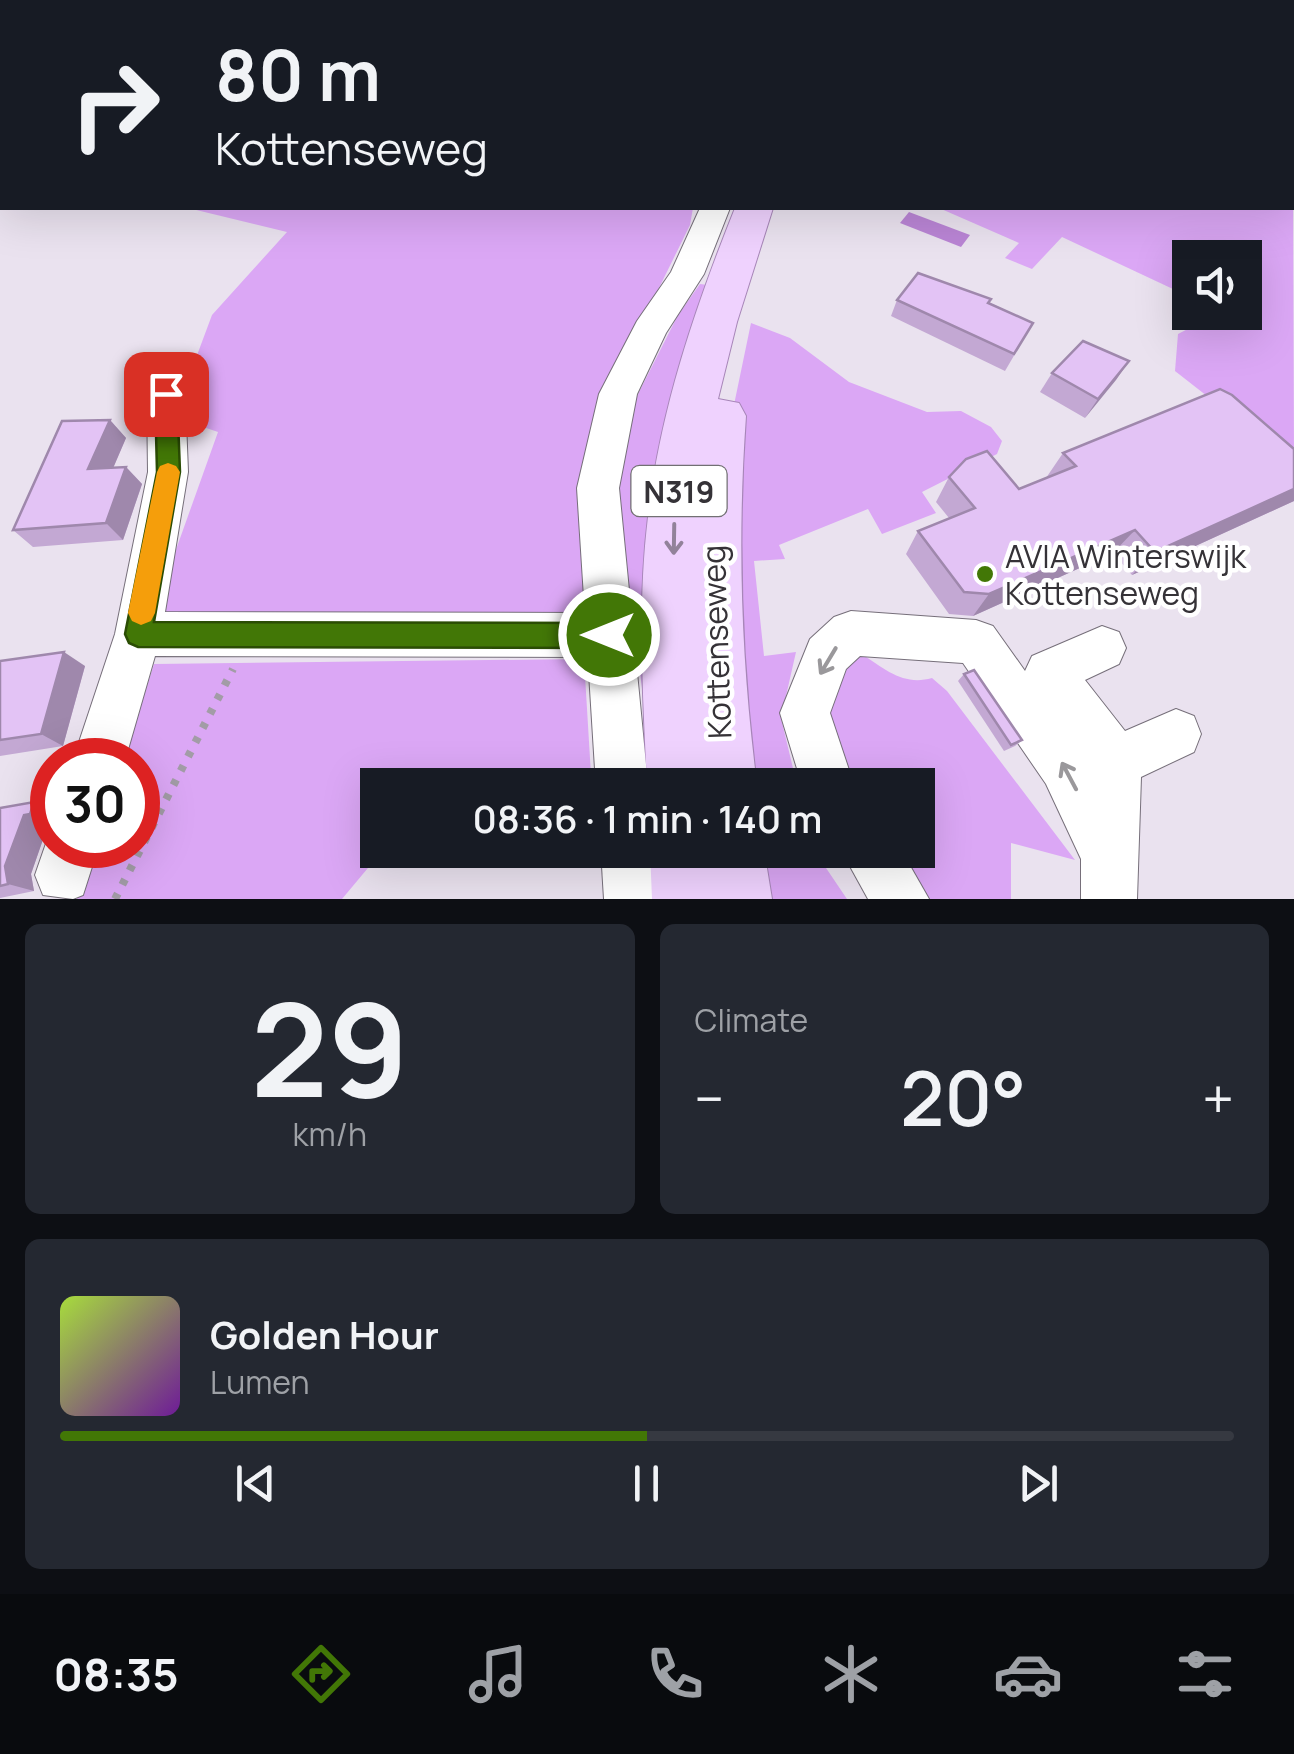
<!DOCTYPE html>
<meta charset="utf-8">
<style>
:root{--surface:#171b24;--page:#242831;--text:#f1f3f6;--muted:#9ea1a6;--line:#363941;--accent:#427706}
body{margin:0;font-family:Manrope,sans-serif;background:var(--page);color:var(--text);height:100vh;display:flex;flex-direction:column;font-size:38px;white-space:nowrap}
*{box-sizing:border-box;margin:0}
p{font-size:32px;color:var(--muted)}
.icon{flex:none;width:55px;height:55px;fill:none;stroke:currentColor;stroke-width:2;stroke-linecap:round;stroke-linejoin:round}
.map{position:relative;height:899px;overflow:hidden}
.panel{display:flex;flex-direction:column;gap:25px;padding:25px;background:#0d0f14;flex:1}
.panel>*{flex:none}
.guide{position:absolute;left:0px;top:0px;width:1295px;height:210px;box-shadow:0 10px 40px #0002;background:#171b24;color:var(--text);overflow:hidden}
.buttons{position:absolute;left:1172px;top:240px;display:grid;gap:20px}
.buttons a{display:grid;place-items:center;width:90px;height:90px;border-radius:0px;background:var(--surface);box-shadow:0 10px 40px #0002;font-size:50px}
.speed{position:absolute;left:30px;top:738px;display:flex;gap:20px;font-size:50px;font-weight:700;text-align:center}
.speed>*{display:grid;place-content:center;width:130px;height:130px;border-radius:50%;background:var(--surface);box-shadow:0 10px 40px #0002;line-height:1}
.speed .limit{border:15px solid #d22;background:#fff;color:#111}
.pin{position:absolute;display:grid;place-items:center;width:85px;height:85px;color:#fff;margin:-42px;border-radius:20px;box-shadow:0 5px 15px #0006}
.me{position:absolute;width:110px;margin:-55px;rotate:270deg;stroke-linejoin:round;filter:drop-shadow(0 0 8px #0008)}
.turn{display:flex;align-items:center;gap:35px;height:210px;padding:0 50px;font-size:45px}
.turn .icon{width:130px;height:130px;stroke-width:2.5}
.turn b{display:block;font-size:70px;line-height:85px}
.big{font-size:75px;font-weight:600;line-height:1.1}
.panel .widget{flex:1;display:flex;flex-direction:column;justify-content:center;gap:15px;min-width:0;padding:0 35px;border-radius:15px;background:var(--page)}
.panel .dial{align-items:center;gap:0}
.dial b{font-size:130px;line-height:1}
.song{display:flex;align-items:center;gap:30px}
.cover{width:120px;height:120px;border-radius:15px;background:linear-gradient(135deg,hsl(80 70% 55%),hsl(280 70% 35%))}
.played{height:10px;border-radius:5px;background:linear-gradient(90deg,var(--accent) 50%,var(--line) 50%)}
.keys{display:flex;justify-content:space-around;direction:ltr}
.heat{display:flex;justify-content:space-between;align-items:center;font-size:55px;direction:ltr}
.panel .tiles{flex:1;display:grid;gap:25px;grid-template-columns:1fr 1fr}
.widget:last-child{grid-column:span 2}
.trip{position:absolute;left:360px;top:768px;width:575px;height:100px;border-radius:0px;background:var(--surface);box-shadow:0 10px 40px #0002;font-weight:600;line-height:100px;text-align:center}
.tab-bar{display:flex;height:160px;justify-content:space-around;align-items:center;background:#090b0e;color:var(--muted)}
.tab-bar .icon{width:70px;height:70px}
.tab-bar .current{color:var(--accent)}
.tab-bar b{font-size:45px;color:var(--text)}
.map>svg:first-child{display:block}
</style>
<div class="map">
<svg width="1294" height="899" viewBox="0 0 1294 899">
<rect width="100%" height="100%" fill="#eae2ef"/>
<!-- green -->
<g fill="#dba7f5">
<polygon points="0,0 484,0 2,2 0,33"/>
<polygon points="918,0 1269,0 1283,2 917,2"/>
<polygon points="1293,195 1294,453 1253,432 1175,371 1178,334 1219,313 1245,312 1245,284 1257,281 1260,272 1245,263 1245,258 1190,258 1190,297 1062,237 1032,269 1005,258 1019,243 939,208 1292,208"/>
<polygon points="188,208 693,208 690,225 625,357 595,613 153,614 218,432 174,417 212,315 287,232"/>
<polygon points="700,284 708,285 655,785 615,486 632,406 678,315"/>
<polygon points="751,323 790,338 849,382 927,412 961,411 991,427 1002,441 997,454 922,492 936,513 882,534 868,509 779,545 785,559 754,561 764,656 796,652 781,718 797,785 737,785 730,424"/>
<path d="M863,655C886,670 904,686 932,678L947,691L1075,860L1011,843V899H921L888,850H918V785H845L839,773L827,695L847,663Z"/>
<polygon points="584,659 591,775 487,785 378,785 378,850 383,850 342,899 77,899 96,845 138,845 138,760 123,760 154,664"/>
<polygon points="745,850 819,850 824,865 847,899 751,899"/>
</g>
<!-- water -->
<polygon fill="#ba85d5" points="909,212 970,235 961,247 900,223"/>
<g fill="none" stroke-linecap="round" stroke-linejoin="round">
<!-- minor casing -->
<g stroke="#766f7a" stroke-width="2">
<g id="minor">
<polygon points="0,131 2,132 2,150 0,149"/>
<polygon points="700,208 730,208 704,274 666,333 637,394 619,488 648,785 596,785 588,657 155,656 125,760 73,760 115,634 148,472 147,395 153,385 166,381 179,385 185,395 188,472 165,612 585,613 577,488 599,394 637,321 671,272"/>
<polygon points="851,611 976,620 993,626 1025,671 1032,656 1102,626 1119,632 1126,648 1119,664 1085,680 1125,731 1176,709 1194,716 1201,734 1194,752 1141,777 1137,899 1081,899 1081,859 1046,784 963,663 860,656 846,669 830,713 854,785 802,785 780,713 810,639 834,617"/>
<polygon points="52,826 52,845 99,845 83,895 73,899 43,895 35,875"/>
<polygon points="601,850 655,850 660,899 604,899"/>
<polygon points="841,850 901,850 929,899 868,899"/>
</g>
</g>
<!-- major casing -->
<g stroke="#a786b8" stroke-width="2">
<g id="major">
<rect x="0" y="57" width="2" height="20"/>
<path d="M735,208H773L737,322L718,399L739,403L746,416C737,542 741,659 757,785H647C643,696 637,606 648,517C660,410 695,308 735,208Z"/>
<polygon points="650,850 764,850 772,899 652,899"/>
</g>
</g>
<!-- path-far1 -->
<polyline stroke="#a29ca6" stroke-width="4" stroke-dasharray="4 5" stroke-linecap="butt" points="554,0 576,2"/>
<!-- path -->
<polyline stroke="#a29ca6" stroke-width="8" stroke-dasharray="6 10" stroke-linecap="butt" points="115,899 233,669"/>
<!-- minor -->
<use href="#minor" fill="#fff" fill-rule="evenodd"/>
<!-- major -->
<use href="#major" fill="#efd2fe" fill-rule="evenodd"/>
</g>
<!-- wall -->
<g fill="#c3a8d3">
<polygon points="897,300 990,303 1033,323 1005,371 891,316"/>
<polygon points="1129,361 1085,418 1040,392 1052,373"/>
<polygon points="110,420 126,438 113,468 126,467 142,484 123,540 33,547 13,530"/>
<polygon points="1294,449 1294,501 1132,575 1113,553 973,616 949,614 906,554 918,531 949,518 936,502 949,477 1019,489 1046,478 1063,453"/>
<polygon points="0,661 85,666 63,746 0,756"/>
<polygon points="964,674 1022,740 1015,746 1004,751 958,681"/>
<polygon points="34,802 52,809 52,824 48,825 31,874 34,891 0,898 0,808"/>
</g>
<!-- shaded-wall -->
<g fill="#9f88ac">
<polygon points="0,184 2,187 2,207 0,209"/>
<polygon points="1129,361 1116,380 1085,418 1098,399"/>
<polygon points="110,420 126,438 105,487 88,469"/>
<polygon points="126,467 142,484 123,540 106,523"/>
<polygon points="1294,489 1294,501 1132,575 1155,552"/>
<polygon points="1135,530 1113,553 973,616 989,594"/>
<polygon points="64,652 85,666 63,746 41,734"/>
<polygon points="34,802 52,809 52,824 48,825 31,874 34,891 8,884 5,866 24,815"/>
</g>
<!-- building -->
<g fill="#e3c3f5" stroke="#9f88ac" stroke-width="2.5">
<polygon points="918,273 991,299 988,303 1033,323 1014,354 897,300"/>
<polygon points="1083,341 1129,361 1098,399 1052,373"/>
<polygon points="1220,389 1232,395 1294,449 1294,489 1155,552 1135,530 989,594 964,592 918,531 975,508 949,477 966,459 987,451 1019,489 1076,466 1063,453"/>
<polygon points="110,420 88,469 126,467 106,523 13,530 62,421"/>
<polygon points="64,652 41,734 0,740 0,661"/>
<polygon points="974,670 1022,740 1011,745 964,674"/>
<polygon points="34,802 30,814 24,815 5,866 8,884 0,886 0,808"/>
</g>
<!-- one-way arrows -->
<defs><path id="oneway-shaft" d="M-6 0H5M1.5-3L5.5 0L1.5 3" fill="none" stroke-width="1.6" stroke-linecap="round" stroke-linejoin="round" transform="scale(2.5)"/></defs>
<use stroke="#92829a" href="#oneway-shaft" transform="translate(674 539) rotate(91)"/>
<g stroke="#9a989b">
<use href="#oneway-shaft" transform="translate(828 661) rotate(121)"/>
<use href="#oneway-shaft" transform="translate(1069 776) rotate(-118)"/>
</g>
<!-- route -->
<polygon fill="#427706" stroke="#2b4d04" stroke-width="2.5" points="166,386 177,394 180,472 154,622 609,623 619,626 623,635 619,644 609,648 138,647 129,643 125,634 157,472 155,394"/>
<!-- slow -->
<polygon fill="#f59e0b" points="168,463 176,466 180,472 155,613 151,621 141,625 132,621 128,613 157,472 160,466"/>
<!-- markers -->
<circle fill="#427706" stroke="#fff" stroke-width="4" cx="985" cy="574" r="10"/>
<g text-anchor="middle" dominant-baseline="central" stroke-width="9" stroke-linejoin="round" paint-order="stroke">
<!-- shield labels -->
<rect fill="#fff" stroke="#727073" stroke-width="2.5" x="631.5" y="466" width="95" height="50" rx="8"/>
<g font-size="30" font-weight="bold" fill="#353237">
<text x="679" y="491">N319</text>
</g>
<!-- poi labels -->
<g font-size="32" fill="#353237" stroke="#fff" text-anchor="start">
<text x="1005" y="556">AVIA Winterswijk<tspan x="1005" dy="37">Kottenseweg</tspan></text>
</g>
<!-- street labels -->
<g font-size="32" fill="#353237" stroke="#fff">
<text transform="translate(716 642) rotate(-92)">Kottenseweg</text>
</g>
</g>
</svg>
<div class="buttons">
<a><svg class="icon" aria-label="sound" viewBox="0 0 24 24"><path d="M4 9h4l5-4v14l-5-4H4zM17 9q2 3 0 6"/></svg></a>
</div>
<div class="speed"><div class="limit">30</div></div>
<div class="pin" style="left:166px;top:394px;background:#d93025"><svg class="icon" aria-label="arrive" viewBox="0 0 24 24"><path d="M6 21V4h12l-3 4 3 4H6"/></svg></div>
<svg class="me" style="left:609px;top:635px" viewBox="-20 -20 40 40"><circle r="17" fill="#427706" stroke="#fff" stroke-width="3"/><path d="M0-11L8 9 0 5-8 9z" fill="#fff"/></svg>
<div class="trip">08:36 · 1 min · 140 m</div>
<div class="guide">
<div class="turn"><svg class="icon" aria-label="right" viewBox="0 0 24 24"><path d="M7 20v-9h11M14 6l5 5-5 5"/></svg><div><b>80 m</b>Kottenseweg</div></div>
</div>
</div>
<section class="panel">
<div class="tiles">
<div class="widget dial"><b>29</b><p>km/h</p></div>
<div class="widget"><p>Climate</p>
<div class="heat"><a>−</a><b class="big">20°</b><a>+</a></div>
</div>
<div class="widget">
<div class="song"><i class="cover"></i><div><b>Golden Hour</b><p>Lumen</p></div></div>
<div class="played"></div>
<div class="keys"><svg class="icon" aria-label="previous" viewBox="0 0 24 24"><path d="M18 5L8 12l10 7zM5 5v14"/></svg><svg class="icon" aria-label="pause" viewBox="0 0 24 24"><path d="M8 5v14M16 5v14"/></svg><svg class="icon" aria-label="next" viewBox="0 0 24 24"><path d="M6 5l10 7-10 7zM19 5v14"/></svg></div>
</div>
</div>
</section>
<nav class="tab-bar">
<b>08:35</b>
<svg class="icon current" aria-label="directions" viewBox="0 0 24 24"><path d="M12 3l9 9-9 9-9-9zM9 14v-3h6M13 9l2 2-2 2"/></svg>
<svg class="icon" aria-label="music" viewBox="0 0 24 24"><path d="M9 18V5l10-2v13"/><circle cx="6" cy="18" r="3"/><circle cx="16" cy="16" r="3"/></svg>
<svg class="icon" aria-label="phone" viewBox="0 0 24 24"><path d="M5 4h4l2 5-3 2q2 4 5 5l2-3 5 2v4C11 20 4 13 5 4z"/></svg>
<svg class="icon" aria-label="climate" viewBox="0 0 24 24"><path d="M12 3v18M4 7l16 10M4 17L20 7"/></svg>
<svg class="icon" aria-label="car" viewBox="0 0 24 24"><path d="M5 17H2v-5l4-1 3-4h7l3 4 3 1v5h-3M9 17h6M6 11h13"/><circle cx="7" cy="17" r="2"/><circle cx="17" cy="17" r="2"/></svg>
<svg class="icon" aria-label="filters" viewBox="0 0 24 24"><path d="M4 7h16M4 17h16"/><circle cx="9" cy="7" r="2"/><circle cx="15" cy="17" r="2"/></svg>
</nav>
